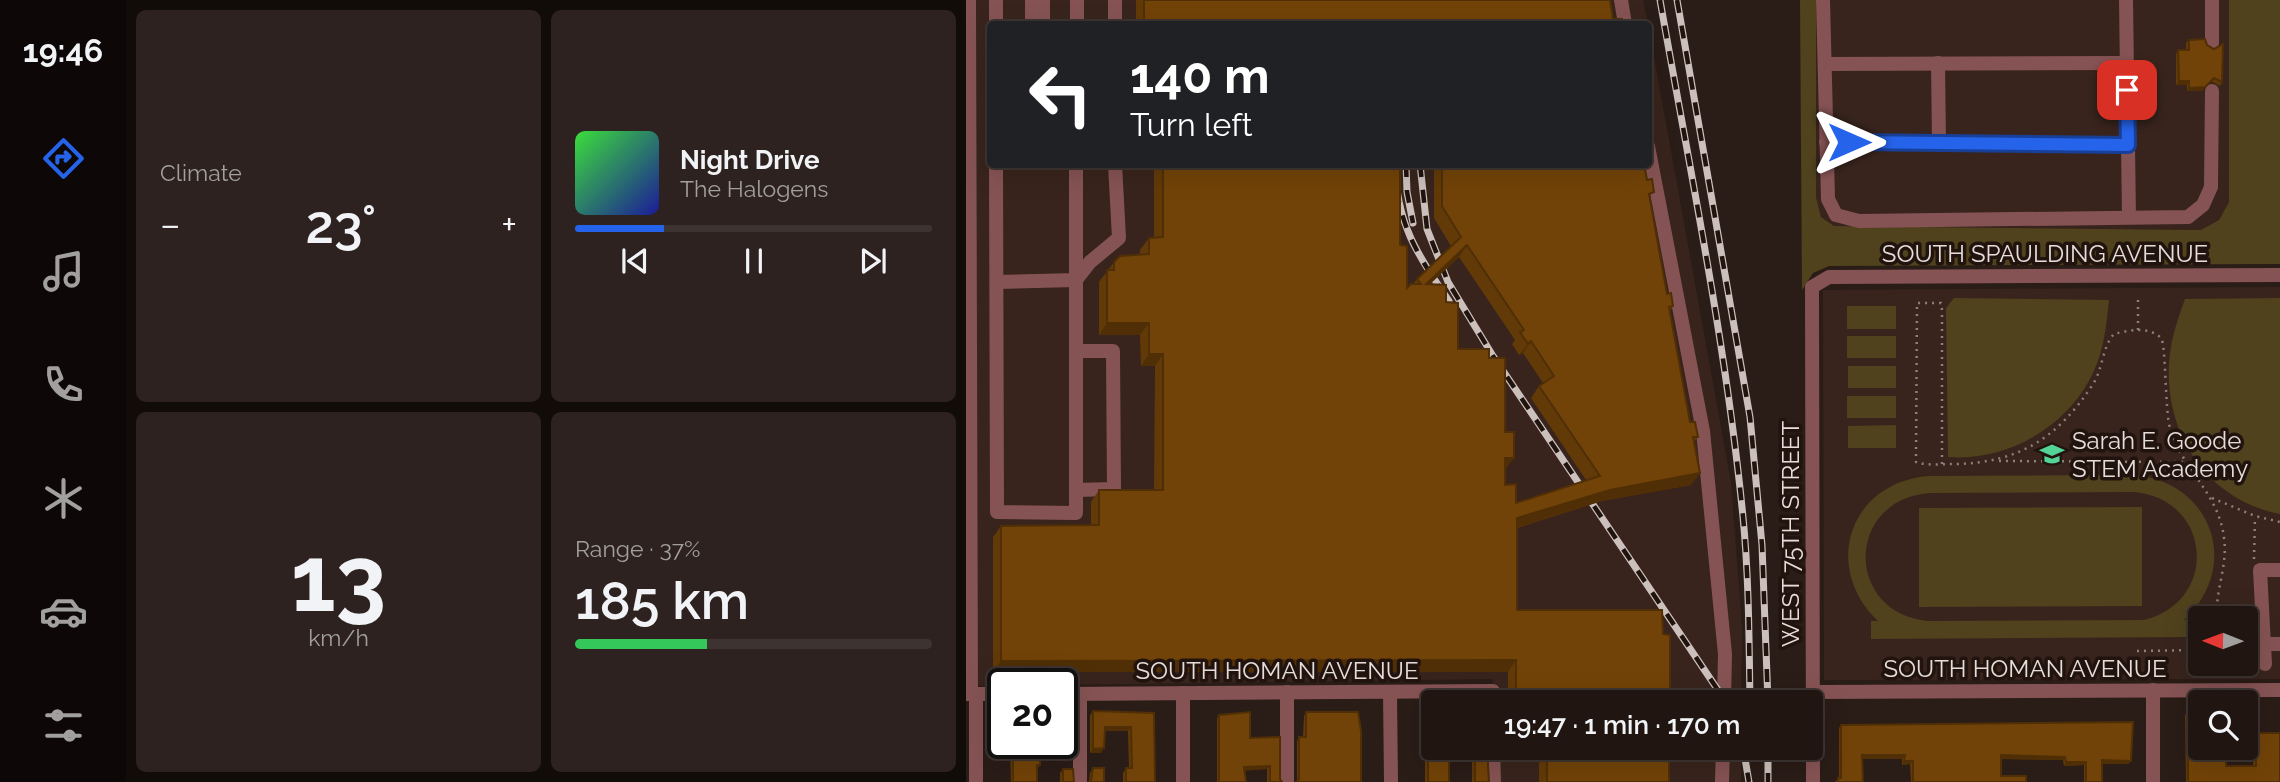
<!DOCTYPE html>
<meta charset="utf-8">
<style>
:root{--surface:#201511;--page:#2d221f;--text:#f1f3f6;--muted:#a29f9f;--line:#3d3431;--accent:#2563eb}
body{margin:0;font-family:Raleway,sans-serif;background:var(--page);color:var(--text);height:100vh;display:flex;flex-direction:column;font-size:26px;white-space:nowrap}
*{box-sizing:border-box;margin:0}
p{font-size:23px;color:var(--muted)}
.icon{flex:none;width:38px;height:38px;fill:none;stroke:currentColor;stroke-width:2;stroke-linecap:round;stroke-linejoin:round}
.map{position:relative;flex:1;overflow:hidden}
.panel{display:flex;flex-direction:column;gap:10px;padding:10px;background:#120c09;width:840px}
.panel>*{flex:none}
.top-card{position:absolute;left:21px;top:21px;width:665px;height:147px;border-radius:7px;box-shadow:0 7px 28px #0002,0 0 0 2px var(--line);background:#202124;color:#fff;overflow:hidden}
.needle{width:46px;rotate:271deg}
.buttons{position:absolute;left:1222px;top:606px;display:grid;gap:14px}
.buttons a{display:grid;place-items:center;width:70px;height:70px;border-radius:7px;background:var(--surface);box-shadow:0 7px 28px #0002,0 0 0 2px var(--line);font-size:35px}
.speed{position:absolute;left:21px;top:668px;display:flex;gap:14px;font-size:35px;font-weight:700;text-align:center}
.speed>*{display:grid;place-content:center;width:91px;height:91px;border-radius:50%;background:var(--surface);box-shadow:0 7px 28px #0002,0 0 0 2px var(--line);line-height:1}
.speed .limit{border:4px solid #111;border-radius:10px;background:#fff;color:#111}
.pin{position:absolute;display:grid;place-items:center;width:60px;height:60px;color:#fff;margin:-30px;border-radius:14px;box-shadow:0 4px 10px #0006}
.me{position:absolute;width:77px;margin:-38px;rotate:90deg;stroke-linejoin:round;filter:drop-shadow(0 0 5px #0008)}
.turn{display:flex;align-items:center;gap:24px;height:147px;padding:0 28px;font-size:32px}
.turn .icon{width:91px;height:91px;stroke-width:2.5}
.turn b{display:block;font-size:49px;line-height:60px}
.big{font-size:52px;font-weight:600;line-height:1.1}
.panel .widget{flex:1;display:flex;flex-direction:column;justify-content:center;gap:10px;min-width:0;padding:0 24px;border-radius:10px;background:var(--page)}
.panel .dial{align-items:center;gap:0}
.dial b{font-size:91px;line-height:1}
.song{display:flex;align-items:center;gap:21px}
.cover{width:84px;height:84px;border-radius:10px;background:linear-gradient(135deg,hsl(120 70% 55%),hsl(240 70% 35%))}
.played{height:7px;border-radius:4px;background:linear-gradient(90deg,var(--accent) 25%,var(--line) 25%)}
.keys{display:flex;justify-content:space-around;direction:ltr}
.heat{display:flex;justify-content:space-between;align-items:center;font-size:38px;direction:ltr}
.charge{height:10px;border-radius:5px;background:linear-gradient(90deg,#34c759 37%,var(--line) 0)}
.panel .tiles{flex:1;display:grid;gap:10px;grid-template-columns:repeat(2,1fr)}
.trip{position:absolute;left:455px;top:690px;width:402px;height:70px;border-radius:7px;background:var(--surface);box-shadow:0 7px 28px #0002,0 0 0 2px var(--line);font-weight:600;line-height:70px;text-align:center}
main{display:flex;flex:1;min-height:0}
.dock{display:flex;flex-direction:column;width:126px;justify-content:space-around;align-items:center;background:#0d0807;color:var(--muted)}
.dock .icon{width:49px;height:49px}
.dock .on{color:var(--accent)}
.dock b{font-size:32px;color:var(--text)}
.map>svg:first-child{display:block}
</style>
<main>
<nav class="dock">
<b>19:46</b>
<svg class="icon on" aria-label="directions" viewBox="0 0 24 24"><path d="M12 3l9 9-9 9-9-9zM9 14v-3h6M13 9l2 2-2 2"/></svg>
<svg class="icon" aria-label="music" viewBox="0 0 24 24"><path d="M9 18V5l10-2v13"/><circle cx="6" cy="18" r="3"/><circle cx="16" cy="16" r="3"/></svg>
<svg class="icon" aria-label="phone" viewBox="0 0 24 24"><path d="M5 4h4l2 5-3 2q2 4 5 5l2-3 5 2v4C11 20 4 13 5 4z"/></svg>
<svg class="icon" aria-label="climate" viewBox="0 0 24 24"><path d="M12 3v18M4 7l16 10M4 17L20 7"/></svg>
<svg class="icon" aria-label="car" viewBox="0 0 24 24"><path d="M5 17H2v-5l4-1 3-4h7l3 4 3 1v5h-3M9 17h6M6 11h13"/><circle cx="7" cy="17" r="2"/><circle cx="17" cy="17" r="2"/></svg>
<svg class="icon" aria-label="filters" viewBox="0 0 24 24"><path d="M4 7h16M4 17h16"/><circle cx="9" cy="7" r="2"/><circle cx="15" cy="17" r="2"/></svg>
</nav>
<section class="panel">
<div class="tiles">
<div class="widget"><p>Climate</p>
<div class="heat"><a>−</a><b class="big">23°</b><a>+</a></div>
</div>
<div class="widget">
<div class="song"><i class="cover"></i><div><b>Night Drive</b><p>The Halogens</p></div></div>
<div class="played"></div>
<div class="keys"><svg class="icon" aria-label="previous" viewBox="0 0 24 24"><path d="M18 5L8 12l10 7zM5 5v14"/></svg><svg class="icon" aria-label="pause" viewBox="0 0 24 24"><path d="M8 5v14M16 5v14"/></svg><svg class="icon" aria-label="next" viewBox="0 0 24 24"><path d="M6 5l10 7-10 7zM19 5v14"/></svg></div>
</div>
<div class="widget dial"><b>13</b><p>km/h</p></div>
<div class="widget"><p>Range · 37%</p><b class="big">185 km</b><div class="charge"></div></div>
</div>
</section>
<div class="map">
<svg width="1314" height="782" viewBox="0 0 1314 782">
<rect width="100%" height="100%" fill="#2a1c17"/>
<!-- built -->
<g fill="#38241d" fill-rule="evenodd">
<polygon points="9,0 677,0 682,24 24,24 24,164 682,164 683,29 765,483 776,629 775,702 527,702 527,679 12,686"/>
<polygon points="850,0 1263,0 1263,202 1253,220 1236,230 868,226 855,217 850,197"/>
<path d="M1314,287V679L858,680L857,290ZM1234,618H1279V663H1234Z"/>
<polygon points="527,747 775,747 775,782 528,782"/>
</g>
<!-- green -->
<g fill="#50421d" fill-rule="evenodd">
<polygon points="834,0 850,0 850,197 855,217 868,226 1235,230 1253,220 1263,202 1263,0 1314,0 1314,264 863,266 847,273 836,290"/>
<path d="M988,298L1143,300C1141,319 1139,340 1133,358C1112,421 1046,462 982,457L980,308Z"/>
<path d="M1314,298V514C1234,499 1190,420 1206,341C1209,327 1214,313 1219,299Z"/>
<rect x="881" y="306" width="49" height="23"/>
<rect x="881" y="336" width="49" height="22"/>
<rect x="882" y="366" width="48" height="22"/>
<rect x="881" y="396" width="49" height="22"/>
<polygon points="930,425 930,448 882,448 882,426"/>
<path d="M963,476L1168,475C1246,482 1276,566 1218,620H1225L1226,637L905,639V621H912C855,566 884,482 963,476ZM964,493L1167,492C1246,498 1254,601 1178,620L962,621C878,613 879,499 964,493Z"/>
<polygon points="1176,507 1176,606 953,607 953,508"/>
</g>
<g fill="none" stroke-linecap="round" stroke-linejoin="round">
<!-- path -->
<g stroke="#8c807b" stroke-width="2.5" stroke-dasharray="2 5" stroke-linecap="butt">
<polyline points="1172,330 1172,295"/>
<polyline points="1033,461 1218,462"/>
<path d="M976,464V310L975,303H951L950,453V462C961,466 976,464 988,464C1053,463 1092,438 1127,384C1137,369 1136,347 1148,334C1163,330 1183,326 1195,338C1200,343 1199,412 1204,428C1216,470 1253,493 1258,538C1262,566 1249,590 1251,618"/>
<polyline points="1246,498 1289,516 1314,522"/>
<polyline points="1288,559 1289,517"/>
<polyline points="1171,651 1234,650"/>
<polyline points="1279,651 1287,651"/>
</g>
<!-- minor -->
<g stroke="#865354" stroke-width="14">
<polyline points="3,0 5,694"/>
<polyline points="30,0 30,24"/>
<polyline points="66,0 66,24"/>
<polyline points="655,0 659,24"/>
<polyline points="857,0 862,199 870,215 893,221 1222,217 1237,205 1245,187 1246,91"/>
<polyline points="1160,0 1163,217"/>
<polyline points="77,24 77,0"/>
<polyline points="111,24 111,0"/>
<polyline points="149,24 149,0"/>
<polyline points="1246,43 1246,0"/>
<polyline points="972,63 973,143"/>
<polyline points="859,64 1161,63"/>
<polyline points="860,142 1162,145"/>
<polyline points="682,146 737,431 759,654 758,702"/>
<polyline points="30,164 31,512 110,513 110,164"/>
<polyline points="31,282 110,280 124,262 153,238 149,164"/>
<polyline points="110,351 147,351 148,489 110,490"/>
<polyline points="1298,644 1314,644"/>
<polyline points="1299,664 1294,570 1314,570"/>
<polyline points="321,692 321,782"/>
<polyline points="424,692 425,782"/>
<polyline points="847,692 1314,690"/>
<polyline points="217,693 217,782"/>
<polyline points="1,694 37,694"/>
<polyline points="10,694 10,782"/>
<polyline points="96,694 527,691 527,702"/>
<polyline points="114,694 114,782"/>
<polyline points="527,747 528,782"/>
<polyline points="756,782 757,747"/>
<polyline points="847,782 846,287 863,277 1314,275"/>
<polyline points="1187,782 1187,690"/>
</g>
<!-- rail casing -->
<g stroke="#cbc0bc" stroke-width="7">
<g id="rail">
<path d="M694,0C724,171 760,343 777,517C783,578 783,640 784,702"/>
<polyline points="711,0 784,417 796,545 802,702"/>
<path d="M429,164C430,222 451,255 483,301"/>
<polyline points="440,164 441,192 447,223"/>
<polyline points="454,164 461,229 482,282 527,356 760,702"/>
<polyline points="777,747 783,782"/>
<polyline points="802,747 802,782"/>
</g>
</g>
<!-- rail -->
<use href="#rail" stroke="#21130e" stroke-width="4.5" stroke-dasharray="13" stroke-linecap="butt"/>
</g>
<!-- wall -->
<g fill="#623a07" fill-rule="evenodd">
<polygon points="170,0 644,0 647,19 657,24 170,24"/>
<polygon points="1223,40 1256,82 1254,86 1245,81 1236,91 1221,91 1221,85 1210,85 1210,54 1212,50 1220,50 1220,43"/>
<path d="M188,164H434V245L441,288L447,284L451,279L485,246L468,218V164H678L701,294L707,306L704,311L724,422L732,437L728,442L725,485L636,501L551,528V610L697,634L704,702H542V672H27V537L35,526L125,525V502L133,490H188L189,366H175L174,335H133V282L148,262L174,255V250L183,238H188ZM493,257L549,340L546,344L553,355L557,353L577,383L573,386L565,398L620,480L550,503L539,485V470L523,358L492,349L480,302L464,284Z"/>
<polygon points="127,711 188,713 189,782 157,782 157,773 160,768 163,768 162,731 139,731 135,753 124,753 124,715"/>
<polygon points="1222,711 1260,766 1287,766 1288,736 1290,733 1314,733 1314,712 1314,782 1220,782 1219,715"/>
<polygon points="340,712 392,712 331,782 331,741 333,737 337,737 338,716"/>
<polygon points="98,713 107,750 104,753 95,754 95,744 96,744 96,716"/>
<polygon points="253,715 284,738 316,782 301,782 301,769 279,770 280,782 251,782 251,718"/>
<polygon points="875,725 1165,761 1162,764 1136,764 1136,782 1118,782 1118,765 1098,766 1097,760 1035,759 1035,776 1060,782 945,782 944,764 936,765 936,759 896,759 897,782 869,782 873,778 873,728"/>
<polygon points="462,730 521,747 523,782 506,782 506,761 504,759 483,761 483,782 459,782 459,734"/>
<polygon points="44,744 74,744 74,765 71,769 71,782 45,782"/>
<rect x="573" y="747" width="130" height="35"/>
<polygon points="127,768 138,782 123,782 124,773"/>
<polygon points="97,769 108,782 94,782 94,773"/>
</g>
<!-- shaded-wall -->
<g fill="#502f06">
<polygon points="1248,78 1236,91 1221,91 1223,88"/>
<polygon points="1213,81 1223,81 1221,85 1210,85"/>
<polygon points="501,245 493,257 451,296 460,284"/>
<polygon points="141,323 183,323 174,335 133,335"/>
<polygon points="565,341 557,353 553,355 562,344"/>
<polygon points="183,354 197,354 189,366 175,366"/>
<polygon points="539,458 548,458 539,470"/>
<polygon points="734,473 725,485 636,501 543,530 551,518 644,490"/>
<polygon points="550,660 542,672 27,672 35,661"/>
<polygon points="139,727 165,727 162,731 136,731"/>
<polygon points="1279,731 1286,731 1284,735 1279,735"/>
<polygon points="138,748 135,753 124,753 127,749"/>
<polygon points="97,750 107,750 104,753 95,754"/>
<polygon points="507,755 504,759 480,762 483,757"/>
<polygon points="896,755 939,755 936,759 893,759"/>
<polygon points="1035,755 1099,757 1097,760 1032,759"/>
<polygon points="1136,760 1165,761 1162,764 1134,764"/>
<polygon points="938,761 947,761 944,764 936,765"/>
<polygon points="1100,762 1120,762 1118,765 1098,766"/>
<polygon points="304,766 301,769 276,771 278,767"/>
</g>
<!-- building -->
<g fill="#724308" stroke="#502f06" stroke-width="2" fill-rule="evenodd">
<polygon points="178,0 644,0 647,19 656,19 657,24 178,24"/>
<polygon points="1239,39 1241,45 1248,49 1257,44 1256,82 1248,78 1239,87 1223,88 1223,81 1213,81 1212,50 1223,50 1223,40"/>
<path d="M197,164H434V245L441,246V288L445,284H455L451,279L495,237L476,206V164H678L681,180L686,179L688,192L683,194L701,294L705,293L707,306L703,307L724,422H729L732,437H727L734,473L644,490L551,518V610H696L697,634L704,635V702H550V660L35,661V526L133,525V490H197V354H183V323H141V270H148V262L154,256L183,254V238L197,237ZM501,245L558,330L554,332L562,344L565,341L588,376L573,386L634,476L550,503V484L539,485V458H548V432H539V358H523V349H492V303L480,302V285L460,284Z"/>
<polygon points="127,711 188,713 189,782 160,782 160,768 166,768 165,727 139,727 138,748 127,749"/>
<polygon points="1222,711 1234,711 1234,747 1260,747 1260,766 1290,766 1290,733 1314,733 1314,782 1222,782"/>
<polygon points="284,712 284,738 314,737 314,779 316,782 304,782 304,766 278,767 280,782 253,782 253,715"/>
<polygon points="340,712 392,712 395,731 395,782 330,782 333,779 333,737 340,737"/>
<polygon points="98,713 107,713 107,750 97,750"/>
<polygon points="1279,713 1286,714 1286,731 1279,731"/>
<polygon points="1167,722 1165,761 1136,760 1136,782 1120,782 1120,762 1100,762 1099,757 1035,755 1035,776 1060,776 1060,782 947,782 947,761 938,761 939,755 896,755 897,782 872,782 872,778 875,778 875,725"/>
<polygon points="462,730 467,731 467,747 521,747 523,782 509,782 509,757 507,755 483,757 483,782 462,782"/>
<polygon points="47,744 74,744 74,765 71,765 71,782 47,782"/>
<rect x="581" y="747" width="122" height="35"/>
<polygon points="127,768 138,768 138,782 125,782"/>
<polygon points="97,769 107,769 108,782 97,782"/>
</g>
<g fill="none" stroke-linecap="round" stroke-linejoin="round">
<!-- route casing -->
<g stroke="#184099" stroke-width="18">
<polyline id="route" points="883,142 1162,145 1161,90"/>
</g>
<!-- route -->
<use href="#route" stroke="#2563eb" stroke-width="12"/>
</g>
<!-- icons -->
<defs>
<g id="school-bare" transform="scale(1.89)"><path d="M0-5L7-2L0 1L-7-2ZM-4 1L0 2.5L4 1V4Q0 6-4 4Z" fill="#54d396" stroke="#21130e" stroke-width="2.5" paint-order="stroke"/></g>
</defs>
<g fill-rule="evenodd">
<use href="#school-bare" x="1086" y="454"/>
</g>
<g text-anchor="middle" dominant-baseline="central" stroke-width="7" stroke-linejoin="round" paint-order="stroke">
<!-- street labels -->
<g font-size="24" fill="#e6dcd8" stroke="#21130e">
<text x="1079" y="253">SOUTH SPAULDING AVENUE</text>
<text transform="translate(824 534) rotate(-90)">WEST 75TH STREET</text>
<text x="1059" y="668">SOUTH HOMAN AVENUE</text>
<text x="311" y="670">SOUTH HOMAN AVENUE</text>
</g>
<!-- poi labels -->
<g font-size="24" fill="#e6dcd8" stroke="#21130e" text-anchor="start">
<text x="1106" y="440">Sarah E. Goode<tspan x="1106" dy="28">STEM Academy</tspan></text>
</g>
</g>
</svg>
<div class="buttons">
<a><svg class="needle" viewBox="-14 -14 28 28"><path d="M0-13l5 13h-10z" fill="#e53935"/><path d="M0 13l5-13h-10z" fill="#a29f9f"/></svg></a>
<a><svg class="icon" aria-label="search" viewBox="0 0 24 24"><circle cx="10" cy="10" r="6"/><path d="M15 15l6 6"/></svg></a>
</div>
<div class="speed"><div class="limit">20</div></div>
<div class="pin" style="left:1161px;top:90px;background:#d93025"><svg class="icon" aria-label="arrive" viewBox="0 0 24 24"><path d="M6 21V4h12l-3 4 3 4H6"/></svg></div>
<svg class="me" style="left:883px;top:142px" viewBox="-20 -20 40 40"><path d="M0-17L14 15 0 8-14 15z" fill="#2563eb" stroke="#fff" stroke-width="4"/></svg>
<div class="trip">19:47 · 1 min · 170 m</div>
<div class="top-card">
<div class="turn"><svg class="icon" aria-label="left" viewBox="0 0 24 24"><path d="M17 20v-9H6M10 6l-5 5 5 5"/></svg><div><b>140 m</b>Turn left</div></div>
</div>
</div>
</main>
